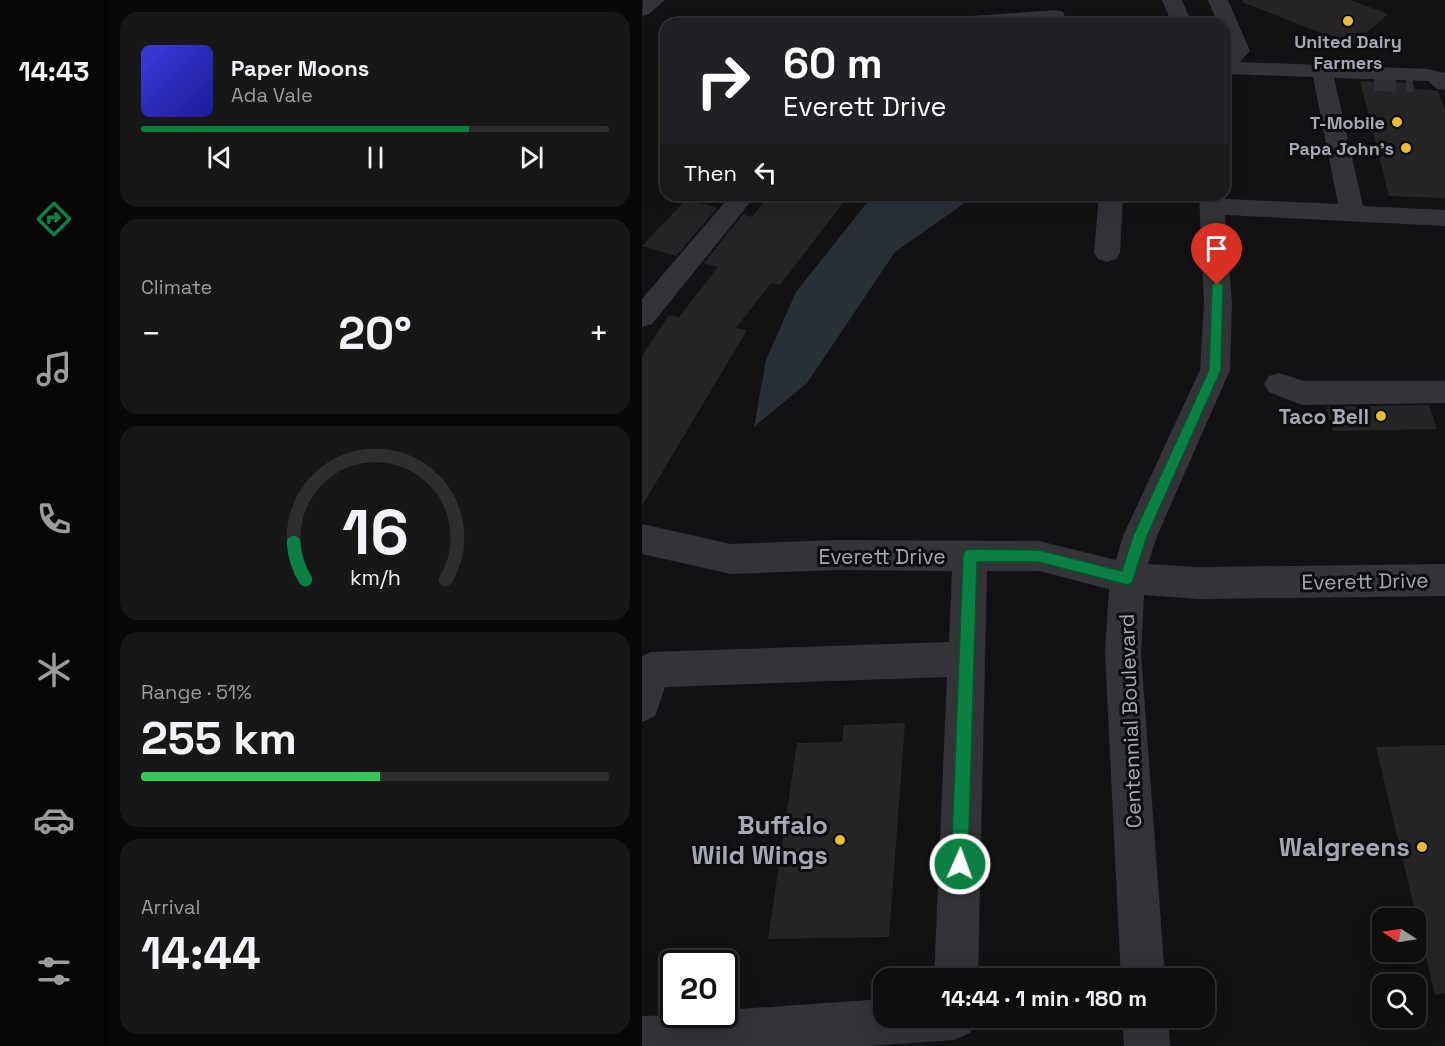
<!DOCTYPE html>
<meta charset="utf-8">
<style>
:root{--surface:#0e0e0f;--page:#171718;--text:#f1f3f6;--muted:#9b9c9e;--line:#2e2e2f;--accent:#0b8043}
body{margin:0;font-family:"Space Grotesk",sans-serif;background:var(--page);color:var(--text);height:100vh;display:flex;flex-direction:column;font-size:22px;white-space:nowrap}
*{box-sizing:border-box;margin:0}
p{font-size:20px;color:var(--muted)}
.icon{flex:none;width:33px;height:33px;fill:none;stroke:currentColor;stroke-width:2;stroke-linecap:round;stroke-linejoin:round}
.map{position:relative;flex:1;overflow:hidden}
.details{display:flex;flex-direction:column;gap:12px;padding:12px;background:#080808;width:534px}
.details>*{flex:none}
.hud{position:absolute;left:18px;top:18px;width:570px;height:183px;border-radius:18px;box-shadow:0 6px 24px #0002,0 0 0 2px var(--line);background:#202124;color:#fff;overflow:hidden}
.needle{width:39px;rotate:282deg}
.tools{position:absolute;left:730px;top:908px;display:grid;gap:12px}
.tools a{display:grid;place-items:center;width:54px;height:54px;border-radius:12px;background:var(--surface);box-shadow:0 6px 24px #0002,0 0 0 2px var(--line);font-size:30px}
.speed{position:absolute;left:18px;top:950px;display:flex;gap:12px;font-size:30px;font-weight:700;text-align:center}
.speed>*{display:grid;place-content:center;width:78px;height:78px;border-radius:50%;background:var(--surface);box-shadow:0 6px 24px #0002,0 0 0 2px var(--line);line-height:1}
.speed .limit{border:3px solid #111;border-radius:9px;background:#fff;color:#111}
.pin{position:absolute;display:grid;place-items:center;width:51px;height:51px;color:#fff;margin:-62px -26px;border-radius:50% 50% 50% 0;rotate:-45deg;box-shadow:0 0 6px #0007}
.pin .icon{rotate:45deg}
.me{position:absolute;width:66px;margin:-33px;rotate:2deg;stroke-linejoin:round;filter:drop-shadow(0 0 4px #0008)}
.turn{display:flex;align-items:center;gap:21px;height:126px;padding:0 24px;font-size:27px}
.turn .icon{width:78px;height:78px;stroke-width:2.5}
.turn b{display:block;font-size:42px;line-height:51px}
.then{display:flex;align-items:center;height:57px;padding:0 24px;background:#0003;gap:12px;font-size:22px}
.big{font-size:45px;font-weight:700;line-height:1.1}
.details .card{flex:1;display:flex;flex-direction:column;justify-content:center;gap:9px;min-width:0;padding:0 21px;border-radius:18px;background:var(--page)}
.details .dial{align-items:center;gap:0}
.dial svg{height:156px;overflow:visible;fill:none;stroke:var(--line);stroke-width:7;stroke-linecap:round;text-anchor:middle}
.dial text{fill:var(--text);stroke:none}
.song{display:flex;align-items:center;gap:18px}
.cover{width:72px;height:72px;border-radius:9px;background:linear-gradient(135deg,hsl(240 70% 55%),hsl(240 70% 35%))}
.played{height:6px;border-radius:3px;background:linear-gradient(90deg,var(--accent) 70%,var(--line) 70%)}
.keys{display:flex;justify-content:space-around;direction:ltr}
.heat{display:flex;justify-content:space-between;align-items:center;font-size:33px;direction:ltr}
.charge{height:9px;border-radius:4px;background:linear-gradient(90deg,#34c759 51%,var(--line) 0)}
.trip{position:absolute;left:231px;top:968px;width:342px;height:60px;border-radius:18px;background:var(--surface);box-shadow:0 6px 24px #0002,0 0 0 2px var(--line);font-weight:700;line-height:60px;text-align:center}
main{display:flex;flex:1;min-height:0}
.tab-bar{display:flex;flex-direction:column;width:108px;justify-content:space-around;align-items:center;background:#060606;color:var(--muted)}
.tab-bar .icon{width:42px;height:42px}
.tab-bar .selected{color:var(--accent)}
.tab-bar b{font-size:27px;color:var(--text)}
.map>svg:first-child{display:block}
</style>
<main>
<nav class="tab-bar">
<b>14:43</b>
<svg class="icon selected" aria-label="directions" viewBox="0 0 24 24"><path d="M12 3l9 9-9 9-9-9zM9 14v-3h6M13 9l2 2-2 2"/></svg>
<svg class="icon" aria-label="music" viewBox="0 0 24 24"><path d="M9 18V5l10-2v13"/><circle cx="6" cy="18" r="3"/><circle cx="16" cy="16" r="3"/></svg>
<svg class="icon" aria-label="phone" viewBox="0 0 24 24"><path d="M5 4h4l2 5-3 2q2 4 5 5l2-3 5 2v4C11 20 4 13 5 4z"/></svg>
<svg class="icon" aria-label="climate" viewBox="0 0 24 24"><path d="M12 3v18M4 7l16 10M4 17L20 7"/></svg>
<svg class="icon" aria-label="car" viewBox="0 0 24 24"><path d="M5 17H2v-5l4-1 3-4h7l3 4 3 1v5h-3M9 17h6M6 11h13"/><circle cx="7" cy="17" r="2"/><circle cx="17" cy="17" r="2"/></svg>
<svg class="icon" aria-label="filters" viewBox="0 0 24 24"><path d="M4 7h16M4 17h16"/><circle cx="9" cy="7" r="2"/><circle cx="15" cy="17" r="2"/></svg>
</nav>
<section class="details">
<div class="card">
<div class="song"><i class="cover"></i><div><b>Paper Moons</b><p>Ada Vale</p></div></div>
<div class="played"></div>
<div class="keys"><svg class="icon" aria-label="previous" viewBox="0 0 24 24"><path d="M18 5L8 12l10 7zM5 5v14"/></svg><svg class="icon" aria-label="pause" viewBox="0 0 24 24"><path d="M8 5v14M16 5v14"/></svg><svg class="icon" aria-label="next" viewBox="0 0 24 24"><path d="M6 5l10 7-10 7zM19 5v14"/></svg></div>
</div>
<div class="card"><p>Climate</p>
<div class="heat"><a>−</a><b class="big">20°</b><a>+</a></div>
</div>
<div class="card dial"><svg viewBox="0 0 100 80">
<path d="M14 69A42 42 0 1 1 86 69"/>
<path d="M14 69A42 42 0 0 1 8 50" stroke="#0b8043"/>
<text x="50" y="56" font-size="32" font-weight="700">16</text>
<text x="50" y="72" font-size="11">km/h</text>
</svg></div>
<div class="card"><p>Range · 51%</p><b class="big">255 km</b><div class="charge"></div></div>
<div class="card"><p>Arrival</p><b class="big">14:44</b></div>
</section>
<div class="map">
<svg width="803" height="1046" viewBox="0 0 803 1046">
<rect width="100%" height="100%" fill="#121214"/>
<!-- water -->
<polygon fill="#292f37" points="231,195 334,195 253,252 165,383 112,427 124,360 154,292"/>
<!-- building -->
<g fill="#252528">
<polygon points="601,0 708,0 746,14 710,45 600,2"/>
<polygon points="718,81 771,83 773,89 796,91 803,111 803,198 747,196"/>
<polygon points="128,195 207,195 138,285 129,283 94,328 105,330 0,506 0,356 27,315 37,317 76,267 62,263 101,214 110,217"/>
<polygon points="45,199 75,208 34,256 0,246"/>
<polygon points="787,405 795,429 691,431 684,407"/>
<polygon points="263,723 247,937 126,939 155,743 200,742 202,725"/>
<polygon points="803,745 803,993 793,995 734,747"/>
</g>
<g fill="none" stroke-linecap="round" stroke-linejoin="round">
<!-- minor-tunnel -->
<polyline stroke="#2f3034" stroke-width="22" stroke-dasharray="22 10" stroke-linecap="butt" points="732,80 771,81"/>
<!-- minor -->
<g fill="#333438" fill-rule="evenodd">
<polygon points="23,0 7,14 0,16 1,0"/>
<polygon points="520,0 540,0 550,24 530,24"/>
<polygon points="566,0 586,0 608,51 598,62 786,69 803,73 803,90 795,89 786,81 692,78 721,206 803,210 803,226 583,215 590,303 588,370 515,536 506,564 557,567 803,564 803,596 557,599 502,595 499,653 523,978 479,978 463,653 467,589 397,571 345,571 336,978 292,978 305,677 23,687 13,716 0,722 0,656 9,652 307,642 310,571 195,570 89,574 0,554 0,524 89,544 195,540 397,541 474,560 481,536 558,370 562,303 557,195 581,195 582,199 696,204 671,77 582,74 582,54 587,50 582,37 582,24 576,24"/>
<polygon points="414,10 421,12 423,17 464,20 467,24 292,24 295,20 302,18"/>
<polygon points="89,195 114,195 10,324 0,327 0,299"/>
<polygon points="457,195 481,195 478,253 474,259 465,262 456,259 452,253"/>
<polygon points="637,373 662,381 803,381 803,403 660,405 627,392 622,384 627,376"/>
<polygon points="242,999 242,1017 335,1017 328,1033 312,1040 227,1046 0,1046 0,1016 82,1014 82,1010"/>
<polygon points="480,1017 526,1017 528,1046 482,1046"/>
</g>
</g>
<!-- route -->
<polygon fill="#0b8043" stroke="#07532c" stroke-width="1.5" points="575,281 581,285 579,370 505,536 490,583 485,585 397,562 335,562 326,864 324,870 318,873 311,870 309,864 321,556 323,551 328,549 397,550 480,571 491,536 567,370 570,285"/>
<!-- markers -->
<g fill="#ebbc33" stroke="#0d0d0f" stroke-width="2">
<circle cx="706" cy="21" r="6"/>
<circle cx="755" cy="122" r="6"/>
<circle cx="764" cy="148" r="6"/>
<circle cx="739" cy="416" r="6"/>
<circle cx="198" cy="840" r="6"/>
<circle cx="780" cy="847" r="6"/>
</g>
<g text-anchor="middle" dominant-baseline="central" stroke-width="6" stroke-linejoin="round" paint-order="stroke">
<!-- far-poi labels -->
<g font-size="18" font-weight="bold" fill="#a4a7b4" stroke="#0d0d0f" text-anchor="end">
<text x="706" y="41" text-anchor="middle">United Dairy<tspan x="706" dy="21">Farmers</tspan></text>
<text x="743" y="122">T-Mobile</text>
<text x="752" y="148">Papa John's</text>
</g>
<!-- poi labels -->
<g font-size="21" font-weight="bold" fill="#a4a7b4" stroke="#0d0d0f" text-anchor="end">
<text x="727" y="416">Taco Bell</text>
</g>
<!-- street labels -->
<g font-size="21" fill="#a4a7b4" stroke="#0d0d0f">
<text x="240" y="556">Everett Drive</text>
<text transform="translate(723 581) rotate(-1)">Everett Drive</text>
<text transform="translate(488 721) rotate(-92)">Centennial Boulevard</text>
</g>
<!-- near-poi labels -->
<g font-size="26" font-weight="bold" fill="#a4a7b4" stroke="#0d0d0f" text-anchor="end">
<text x="186" y="825">Buffalo<tspan x="186" dy="30">Wild Wings</tspan></text>
<text x="768" y="847">Walgreens</text>
</g>
</g>
</svg>
<div class="tools">
<a><svg class="needle" viewBox="-14 -14 28 28"><path d="M0-13l5 13h-10z" fill="#e53935"/><path d="M0 13l5-13h-10z" fill="#9b9c9e"/></svg></a>
<a><svg class="icon" aria-label="search" viewBox="0 0 24 24"><circle cx="10" cy="10" r="6"/><path d="M15 15l6 6"/></svg></a>
</div>
<div class="speed"><div class="limit">20</div></div>
<div class="pin" style="left:575px;top:285px;background:#d93025"><svg class="icon" aria-label="arrive" viewBox="0 0 24 24"><path d="M6 21V4h12l-3 4 3 4H6"/></svg></div>
<svg class="me" style="left:318px;top:864px" viewBox="-20 -20 40 40"><circle r="17" fill="#0b8043" stroke="#fff" stroke-width="3"/><path d="M0-11L8 9 0 5-8 9z" fill="#fff"/></svg>
<div class="trip">14:44 · 1 min · 180 m</div>
<div class="hud">
<div class="turn"><svg class="icon" aria-label="right" viewBox="0 0 24 24"><path d="M7 20v-9h11M14 6l5 5-5 5"/></svg><div><b>60 m</b>Everett Drive</div></div>
<div class="then">Then<svg class="icon" aria-label="left" viewBox="0 0 24 24"><path d="M17 20v-9H6M10 6l-5 5 5 5"/></svg></div>
</div>
</div>
</main>
